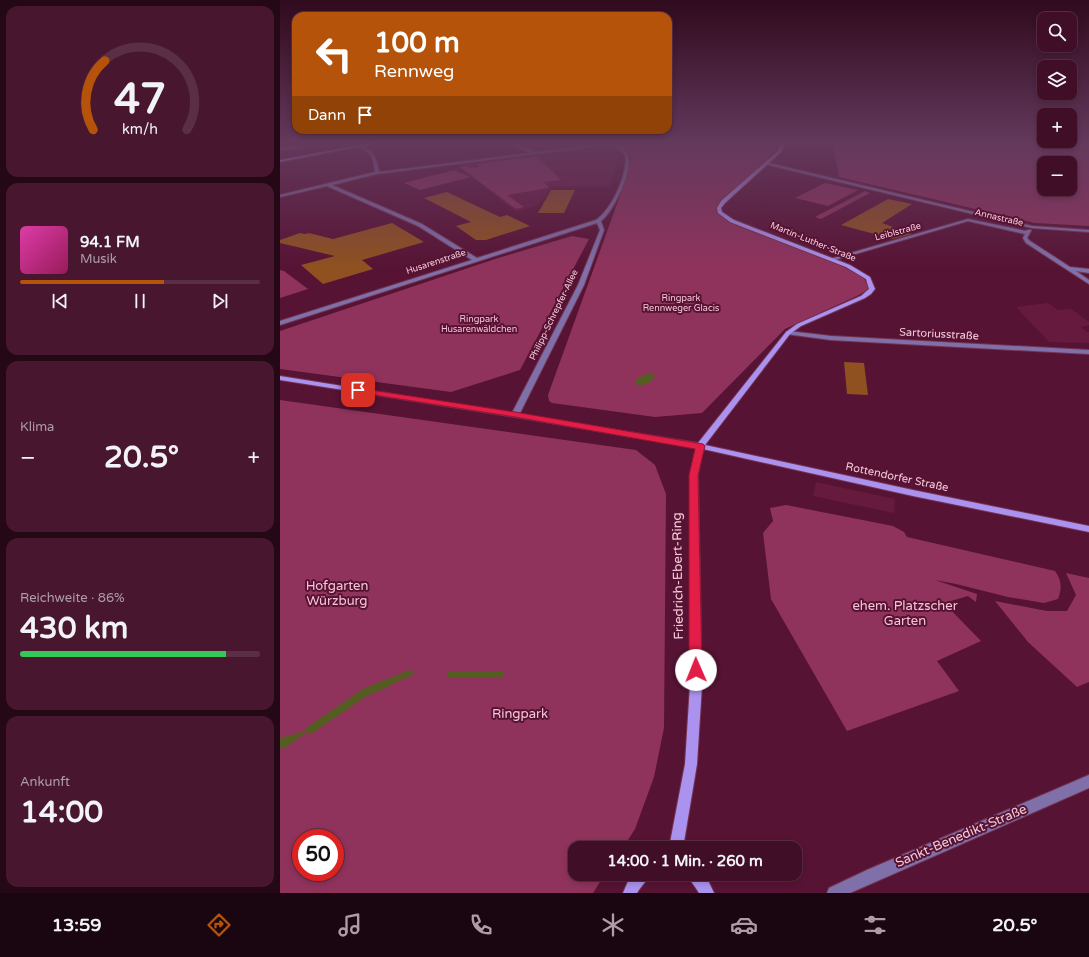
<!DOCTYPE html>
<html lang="de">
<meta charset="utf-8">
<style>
:root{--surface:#410e27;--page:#48172f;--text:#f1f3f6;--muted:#ae9ca7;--line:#5a2e44;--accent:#b45309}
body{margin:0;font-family:"Varela Round",sans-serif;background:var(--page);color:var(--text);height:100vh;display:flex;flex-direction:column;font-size:15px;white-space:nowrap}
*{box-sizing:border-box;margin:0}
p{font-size:13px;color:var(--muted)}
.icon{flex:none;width:22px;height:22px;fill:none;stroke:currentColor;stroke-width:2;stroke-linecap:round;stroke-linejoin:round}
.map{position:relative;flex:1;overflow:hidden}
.details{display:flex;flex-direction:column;gap:6px;padding:6px;background:#240815;width:280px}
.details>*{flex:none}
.hud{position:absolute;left:12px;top:12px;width:380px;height:122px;border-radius:12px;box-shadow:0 2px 6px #0003,0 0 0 1px var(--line);background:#b45309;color:#fff;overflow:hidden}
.controls{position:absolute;left:757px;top:12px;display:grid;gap:8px}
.controls a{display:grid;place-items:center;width:40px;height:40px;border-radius:8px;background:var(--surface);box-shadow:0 2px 6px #0003,0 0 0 1px var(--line);font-size:20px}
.speed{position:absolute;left:12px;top:829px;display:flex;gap:8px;font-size:20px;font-weight:700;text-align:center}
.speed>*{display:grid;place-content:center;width:52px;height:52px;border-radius:50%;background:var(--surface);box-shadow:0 2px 6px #0003,0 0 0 1px var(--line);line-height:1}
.speed .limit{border:6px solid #d22;background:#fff;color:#111}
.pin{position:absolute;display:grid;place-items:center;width:34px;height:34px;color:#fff;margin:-17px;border-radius:8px;box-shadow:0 2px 6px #0006}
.me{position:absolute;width:44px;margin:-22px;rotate:359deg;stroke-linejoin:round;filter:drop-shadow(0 0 3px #0008)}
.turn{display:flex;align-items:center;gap:14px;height:84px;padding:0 16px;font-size:18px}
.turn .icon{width:52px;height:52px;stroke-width:2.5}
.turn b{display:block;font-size:28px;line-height:34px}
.then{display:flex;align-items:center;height:38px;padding:0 16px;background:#0003;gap:8px;font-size:15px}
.big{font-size:30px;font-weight:700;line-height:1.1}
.details .tile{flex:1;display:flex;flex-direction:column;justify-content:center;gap:6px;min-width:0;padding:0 14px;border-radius:12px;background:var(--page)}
.details .dial{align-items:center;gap:0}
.dial svg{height:104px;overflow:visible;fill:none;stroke:var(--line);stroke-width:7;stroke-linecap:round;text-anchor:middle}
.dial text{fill:var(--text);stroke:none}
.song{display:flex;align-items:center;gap:12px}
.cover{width:48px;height:48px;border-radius:6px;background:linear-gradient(135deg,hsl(320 70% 55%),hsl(330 70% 35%))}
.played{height:4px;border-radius:2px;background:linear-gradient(90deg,var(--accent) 60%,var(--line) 60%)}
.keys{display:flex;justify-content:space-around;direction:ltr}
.heat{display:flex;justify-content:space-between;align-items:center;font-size:22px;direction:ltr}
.charge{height:6px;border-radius:3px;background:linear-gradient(90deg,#34c759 86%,var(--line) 0)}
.trip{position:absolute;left:288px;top:841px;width:234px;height:40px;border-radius:12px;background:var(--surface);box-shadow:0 2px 6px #0003,0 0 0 1px var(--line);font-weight:700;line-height:40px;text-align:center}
.menu{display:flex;height:64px;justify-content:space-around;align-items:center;background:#1a0610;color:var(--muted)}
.menu .icon{width:28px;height:28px}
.menu .selected{color:var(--accent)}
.menu b{font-size:18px;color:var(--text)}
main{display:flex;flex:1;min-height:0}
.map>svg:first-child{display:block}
</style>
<main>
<section class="details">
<div class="tile dial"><svg viewBox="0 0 100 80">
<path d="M14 69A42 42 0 1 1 86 69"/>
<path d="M14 69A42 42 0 0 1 23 16" stroke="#b45309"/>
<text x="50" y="56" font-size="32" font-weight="700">47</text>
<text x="50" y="72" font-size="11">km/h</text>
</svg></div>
<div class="tile">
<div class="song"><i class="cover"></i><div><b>94.1 FM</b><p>Musik</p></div></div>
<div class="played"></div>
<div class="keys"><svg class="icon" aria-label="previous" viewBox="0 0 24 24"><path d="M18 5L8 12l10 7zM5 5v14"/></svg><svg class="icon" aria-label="pause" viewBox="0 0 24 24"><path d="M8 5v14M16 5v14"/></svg><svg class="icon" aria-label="next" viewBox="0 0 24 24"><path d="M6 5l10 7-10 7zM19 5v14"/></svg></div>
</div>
<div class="tile"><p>Klima</p>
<div class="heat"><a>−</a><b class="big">20.5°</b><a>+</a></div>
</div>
<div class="tile"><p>Reichweite · 86%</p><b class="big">430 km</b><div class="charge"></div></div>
<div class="tile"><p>Ankunft</p><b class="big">14:00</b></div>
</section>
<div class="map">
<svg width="809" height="893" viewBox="0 0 809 893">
<rect width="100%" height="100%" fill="#571334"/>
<!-- built -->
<g fill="#661a3e">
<polygon points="235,143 325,143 256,151"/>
<polygon points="331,146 339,155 330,187 272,187 258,205 236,212 177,165"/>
<polygon points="768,303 778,310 791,309 809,322 809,325 801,327 807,332 809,332 809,343 769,342 736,307"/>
<polygon points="536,482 615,499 614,513 533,496"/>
</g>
<!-- green -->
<g fill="#8f335c" fill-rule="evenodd">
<path d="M341,143H497L498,146L494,151L439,208L440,213L448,222L562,266L584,278L589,289L579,295L505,329L422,413L375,417L272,403L269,401L268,395L346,179C350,162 355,156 341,143Z"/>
<path d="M553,143H809V226L755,223L559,177ZM764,163H790V189H764Z"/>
<polygon points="257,156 281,180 264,182 269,188 227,195 244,207 236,209 180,167 186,166 190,168 208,166 199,167 197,164"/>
<polygon points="174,170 191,177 140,190 124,183"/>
<polygon points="545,183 578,190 548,206 515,198"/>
<polygon points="585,191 590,193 541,219 535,217"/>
<polygon points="292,236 309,239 240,370 171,392 0,369 0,331 218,258"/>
<polygon points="0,270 4,271 28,289 0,298"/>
<path d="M0,400L356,450L375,465L386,494L384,728L374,777L355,829L343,848H295V874H325L313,893H0ZM21,838H55V872H21Z"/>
<path d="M506,505L613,526L624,532L627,537L775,571C782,581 782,588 778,599L764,603L728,597L676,584L655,580L697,594L696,602L688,596L664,603L701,641L657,661L679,691L567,731L491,599L483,533L493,521L490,508Z"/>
<polygon points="786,573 809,578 809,682 797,687 748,642 715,601 767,611 787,611 796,595"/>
</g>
<!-- water -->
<g fill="#565d22">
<path d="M372,373L375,375C373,383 363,387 356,384L355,380L363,375Z"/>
<polygon points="30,730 6,747 0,749 0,738"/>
</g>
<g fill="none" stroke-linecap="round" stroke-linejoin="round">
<!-- stream-far1 -->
<g stroke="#565d22" stroke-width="6">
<polyline points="170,674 221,674"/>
<polyline points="104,684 130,673"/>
</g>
<!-- stream -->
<polyline stroke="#565d22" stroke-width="8" points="30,730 84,693 107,683"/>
</g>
<!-- building -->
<g fill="#8f5120">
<polygon points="271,190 295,190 284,213 258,213"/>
<polygon points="167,192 220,217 227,215 250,226 206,240 196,240 176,226 191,222 144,198"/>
<polygon points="608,199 632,204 602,223 632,234 613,239 561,225"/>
<polygon points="112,223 144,242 82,260 93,269 43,284 21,265 55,256 0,243 0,240 20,233 25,234 29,233 53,239"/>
<polygon points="564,362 584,363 588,395 567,394"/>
</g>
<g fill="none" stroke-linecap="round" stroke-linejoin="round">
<!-- street-tunnel -->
<polyline stroke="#6f2f4d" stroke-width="4" stroke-dasharray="4 2" stroke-linecap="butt" points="20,147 41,143"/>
<!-- street casing -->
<g stroke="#743452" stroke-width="2">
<g id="street">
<polygon points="39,143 46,143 44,144"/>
<path d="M228,143H233L256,152L330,143H339C342,146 346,150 348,155C354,170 333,212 321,221L324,230L304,285L238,417H235L231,415L298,285L320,230L317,223L0,325V321L192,260L138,226L47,186L0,197V195L95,172C93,158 92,154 80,147L81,145C94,151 97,158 99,172L251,153ZM335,144L345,155C348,174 332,209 316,220L197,258L142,224L52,185L97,174Z"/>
<polygon points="21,146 20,148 0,150 0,148"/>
<polygon points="485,162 752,226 809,230 809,232 752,228 484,164"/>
<polygon points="688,219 746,231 747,230 751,230 751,231 747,238 750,241 790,267 809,269 809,273 796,271 809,280 809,284 746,243 743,238 745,234 688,221 555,260 550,259"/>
<polygon points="508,331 551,336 809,350 809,354 551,340 506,334 506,332"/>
<polygon points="809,775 809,788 570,893 547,893 549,888 587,870"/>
</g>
</g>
<!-- secondary casing -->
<g stroke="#743452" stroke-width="2">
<g id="secondary">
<polygon points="91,143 98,143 0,162 0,160"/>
<polygon points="499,143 503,143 504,145 501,152 445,203 441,208 442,212 454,220 570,265 590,277 595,289 591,294 585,298 521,326 510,334 425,445 633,490 809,526 809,532 633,496 423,449 418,475 422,685 417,764 403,848 389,848 405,764 410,685 410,475 416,448 235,417 0,380 0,376 418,443 506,332 517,324 581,296 589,289 586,279 566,267 450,222 438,213 437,208 441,201 498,151 500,145"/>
<path d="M353,874H370C367,881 361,886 357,893H343L350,877Z"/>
<path d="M407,874H425L434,893H419C415,886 410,881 407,874Z"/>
</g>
</g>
<!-- street -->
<use href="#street" fill="#7f70a9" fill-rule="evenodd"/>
<!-- secondary -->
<use href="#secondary" fill="#ab92ee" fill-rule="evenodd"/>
</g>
<!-- sky -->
<linearGradient id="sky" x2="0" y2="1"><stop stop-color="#300a1d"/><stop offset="0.53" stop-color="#63395c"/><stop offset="1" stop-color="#63395c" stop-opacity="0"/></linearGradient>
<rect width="809" height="268" fill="url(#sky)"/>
<!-- route -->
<polygon fill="#e11d48" stroke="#92132f" points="78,388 235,412 423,444 425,446 418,475 422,670 420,675 416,676 411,675 409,670 409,475 415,449 235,417 75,392 74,390"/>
<g text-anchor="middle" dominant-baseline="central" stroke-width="4" stroke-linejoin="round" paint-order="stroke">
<!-- far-street labels -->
<g font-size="9" fill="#f6cbda" stroke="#571334">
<text transform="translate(719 218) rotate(13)">Annastraße</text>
<text transform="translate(618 232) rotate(-15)">Leiblstraße</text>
<text transform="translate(533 242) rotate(22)">Martin-Luther-Straße</text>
<text transform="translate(156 262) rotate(-18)">Husarenstraße</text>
<text transform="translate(274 315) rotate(-64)">Philipp-Schrepfer-Allee</text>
</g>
<!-- far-park labels -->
<g font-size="9" fill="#fac4d7" stroke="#571334">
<text x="401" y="298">Ringpark<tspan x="401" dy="10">Rennweger Glacis</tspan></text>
<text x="199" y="319">Ringpark<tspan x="199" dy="10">Husarenwäldchen</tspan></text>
</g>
<!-- street labels -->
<g font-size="11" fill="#f6cbda" stroke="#571334">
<text transform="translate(659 334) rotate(3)">Sartoriusstraße</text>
<text transform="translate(617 477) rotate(12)">Rottendorfer Straße</text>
</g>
<!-- near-street labels -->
<g font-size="13" fill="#f6cbda" stroke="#571334">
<text transform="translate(398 576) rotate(-91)">Friedrich-Ebert-Ring</text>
<text transform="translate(681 836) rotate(-23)">Sankt-Benedikt-Straße</text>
</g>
<!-- near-park labels -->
<g font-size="13" fill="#fac4d7" stroke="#571334">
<text x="57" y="586">Hofgarten<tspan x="57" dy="15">Würzburg</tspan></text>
<text x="625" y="606">ehem. Platzscher<tspan x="625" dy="15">Garten</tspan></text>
<text x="240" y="714">Ringpark</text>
</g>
</g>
</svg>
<div class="controls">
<a><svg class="icon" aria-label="search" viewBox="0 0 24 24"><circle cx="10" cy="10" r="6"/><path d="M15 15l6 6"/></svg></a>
<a><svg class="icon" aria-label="layers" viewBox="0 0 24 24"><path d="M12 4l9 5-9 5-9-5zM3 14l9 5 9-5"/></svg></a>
<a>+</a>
<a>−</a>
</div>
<div class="speed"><div class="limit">50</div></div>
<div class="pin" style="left:78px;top:390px;background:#d93025"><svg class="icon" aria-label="arrive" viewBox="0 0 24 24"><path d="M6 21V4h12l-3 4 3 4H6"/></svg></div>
<svg class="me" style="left:416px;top:670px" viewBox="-20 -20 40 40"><circle r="19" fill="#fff"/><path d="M0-13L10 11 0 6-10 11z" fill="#e11d48"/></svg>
<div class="trip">14:00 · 1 Min. · 260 m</div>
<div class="hud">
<div class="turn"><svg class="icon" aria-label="left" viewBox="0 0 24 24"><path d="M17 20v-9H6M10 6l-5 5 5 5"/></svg><div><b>100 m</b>Rennweg</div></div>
<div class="then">Dann<svg class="icon" aria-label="arrive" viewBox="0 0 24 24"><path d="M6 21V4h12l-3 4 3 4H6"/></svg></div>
</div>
</div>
</main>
<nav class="menu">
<b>13:59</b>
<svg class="icon selected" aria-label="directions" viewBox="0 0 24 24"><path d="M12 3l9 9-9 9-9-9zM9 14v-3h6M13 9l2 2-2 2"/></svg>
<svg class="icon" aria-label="music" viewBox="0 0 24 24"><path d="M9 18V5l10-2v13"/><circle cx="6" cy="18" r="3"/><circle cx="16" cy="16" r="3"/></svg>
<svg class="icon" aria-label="phone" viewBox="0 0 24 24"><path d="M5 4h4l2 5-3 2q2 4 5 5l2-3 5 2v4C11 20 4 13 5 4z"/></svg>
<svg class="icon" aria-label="climate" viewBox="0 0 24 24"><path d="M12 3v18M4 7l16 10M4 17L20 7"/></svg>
<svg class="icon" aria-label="car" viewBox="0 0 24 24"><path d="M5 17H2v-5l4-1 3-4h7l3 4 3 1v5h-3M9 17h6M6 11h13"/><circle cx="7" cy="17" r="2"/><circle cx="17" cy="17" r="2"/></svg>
<svg class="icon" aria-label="filters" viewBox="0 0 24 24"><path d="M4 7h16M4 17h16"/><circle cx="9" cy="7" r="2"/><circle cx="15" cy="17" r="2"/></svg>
<b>20.5°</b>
</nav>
